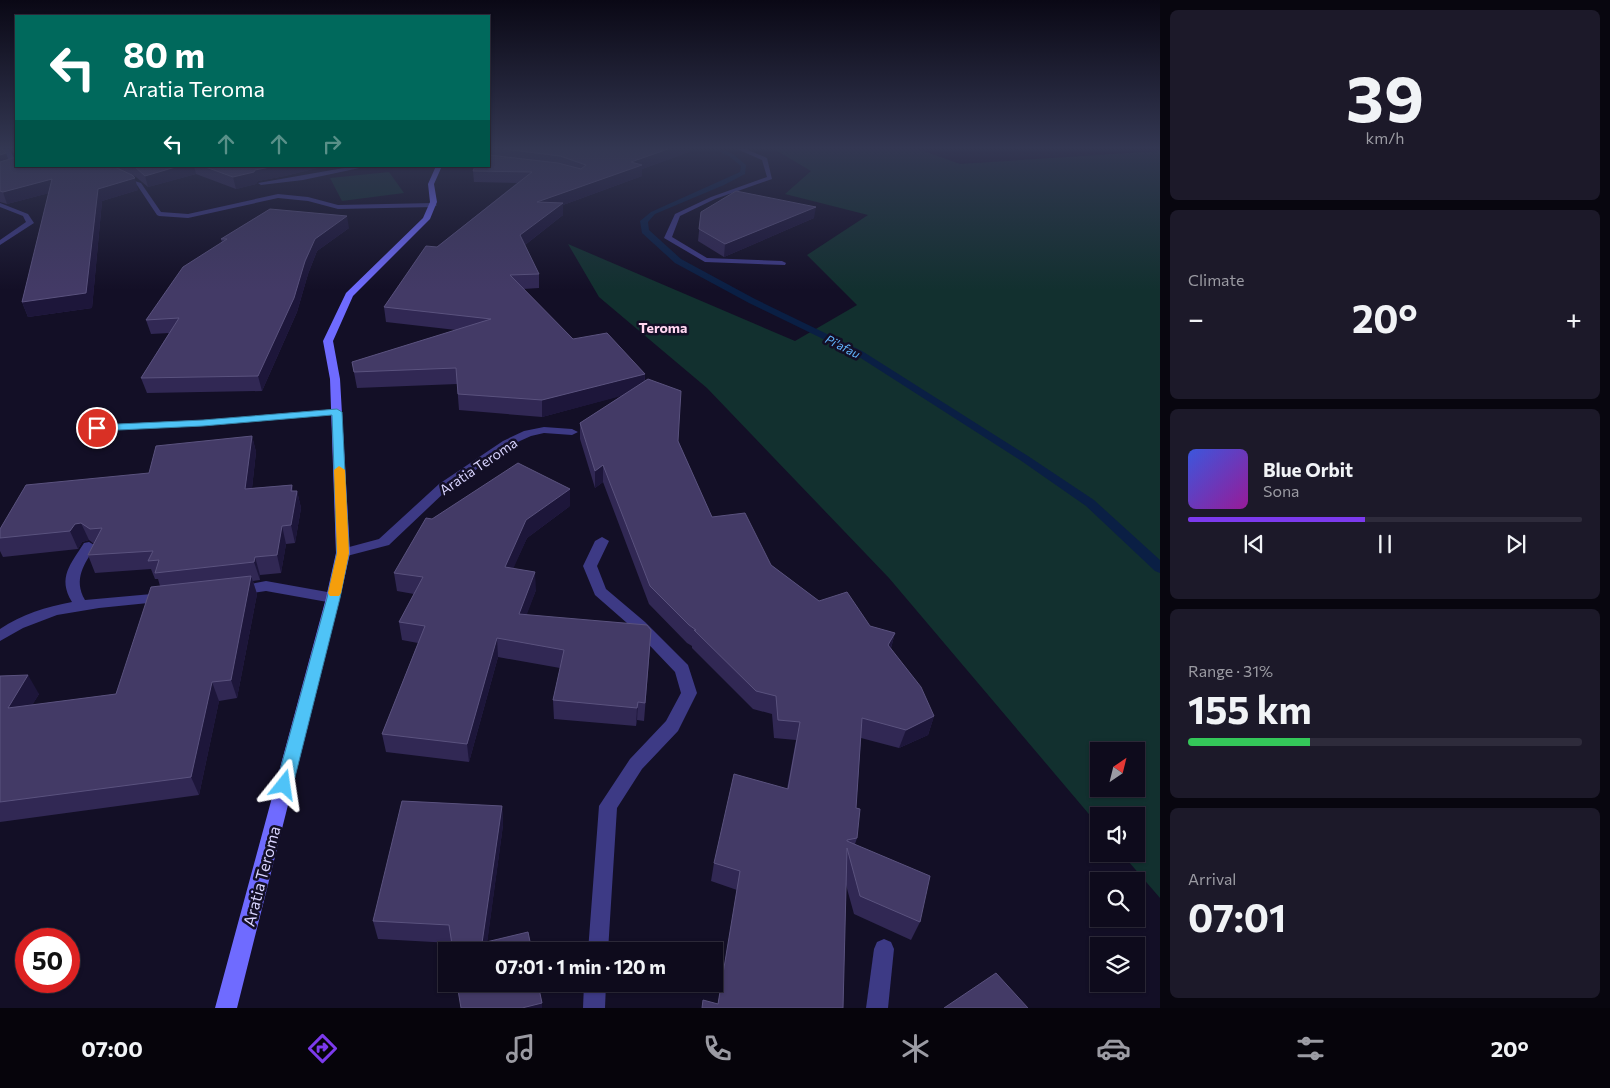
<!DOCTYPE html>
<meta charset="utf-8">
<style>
:root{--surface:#0e0b1c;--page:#1c1929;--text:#f1f3f6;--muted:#9b9ba3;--line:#2e2b3b;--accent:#7c3aed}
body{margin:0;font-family:Commissioner,sans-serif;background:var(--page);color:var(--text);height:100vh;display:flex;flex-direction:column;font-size:19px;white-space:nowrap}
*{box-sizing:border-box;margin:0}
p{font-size:16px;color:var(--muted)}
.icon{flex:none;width:28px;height:28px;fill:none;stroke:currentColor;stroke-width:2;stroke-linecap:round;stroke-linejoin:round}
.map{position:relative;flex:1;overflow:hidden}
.drawer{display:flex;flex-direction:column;gap:10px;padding:10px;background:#08060f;width:450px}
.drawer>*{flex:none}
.hud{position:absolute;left:15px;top:15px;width:475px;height:152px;border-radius:0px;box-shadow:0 1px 4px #0004,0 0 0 1px var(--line);background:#00695c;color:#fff;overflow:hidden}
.needle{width:32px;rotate:35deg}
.fabs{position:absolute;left:1090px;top:742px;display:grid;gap:10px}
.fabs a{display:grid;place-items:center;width:55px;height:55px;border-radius:0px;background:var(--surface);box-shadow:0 1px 4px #0004,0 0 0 1px var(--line);font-size:25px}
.speed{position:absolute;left:15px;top:928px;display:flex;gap:10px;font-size:25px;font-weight:700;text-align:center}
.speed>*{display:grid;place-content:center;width:65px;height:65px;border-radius:50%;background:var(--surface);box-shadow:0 1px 4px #0004,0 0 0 1px var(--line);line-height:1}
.speed .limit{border:8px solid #d22;background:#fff;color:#111}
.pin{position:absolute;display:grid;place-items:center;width:42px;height:42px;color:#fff;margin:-21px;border:2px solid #fff;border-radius:50%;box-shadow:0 1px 5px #0007}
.me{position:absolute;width:55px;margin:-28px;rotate:15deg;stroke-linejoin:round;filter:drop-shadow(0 0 4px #0008)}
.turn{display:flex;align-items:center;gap:18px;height:105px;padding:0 25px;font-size:22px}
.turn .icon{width:65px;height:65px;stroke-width:2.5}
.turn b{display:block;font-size:35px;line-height:42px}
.lanes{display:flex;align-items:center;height:48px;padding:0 25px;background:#0003;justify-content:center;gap:25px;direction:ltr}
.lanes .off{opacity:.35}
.big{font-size:38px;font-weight:700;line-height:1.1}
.drawer .card{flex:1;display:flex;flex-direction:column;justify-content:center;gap:8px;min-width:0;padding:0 18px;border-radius:8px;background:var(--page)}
.drawer .dial{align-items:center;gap:0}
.dial b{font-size:65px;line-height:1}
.song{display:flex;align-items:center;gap:15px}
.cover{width:60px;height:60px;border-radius:8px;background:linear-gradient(135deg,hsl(230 70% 55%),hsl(300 70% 35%))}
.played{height:5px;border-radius:2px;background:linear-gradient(90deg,var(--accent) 45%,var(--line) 45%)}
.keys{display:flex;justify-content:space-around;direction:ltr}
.heat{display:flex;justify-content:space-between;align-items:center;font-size:28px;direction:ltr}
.charge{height:8px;border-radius:4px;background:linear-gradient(90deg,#34c759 31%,var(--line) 0)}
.trip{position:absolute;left:438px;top:942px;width:285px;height:50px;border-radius:0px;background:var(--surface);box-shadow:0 1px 4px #0004,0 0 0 1px var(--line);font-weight:700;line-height:50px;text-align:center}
.dock{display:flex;height:80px;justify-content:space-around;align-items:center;background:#06040b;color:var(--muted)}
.dock .icon{width:35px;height:35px}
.dock .current{color:var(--accent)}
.dock b{font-size:22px;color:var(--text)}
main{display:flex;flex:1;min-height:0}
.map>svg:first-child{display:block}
</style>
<main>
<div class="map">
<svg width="1160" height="1008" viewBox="0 0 1160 1008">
<rect width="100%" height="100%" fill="#130f26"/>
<!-- green -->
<g fill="#12302f" fill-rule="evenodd">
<path d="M774,149H918L960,164L1160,151V898L1122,854H1136V816H1099V826L889,578L707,388L599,297L568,244L795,341L857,305L807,255L868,215L785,194L811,171ZM1099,751H1136V789H1099Z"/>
<polygon points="389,172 404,193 342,201 330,178"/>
</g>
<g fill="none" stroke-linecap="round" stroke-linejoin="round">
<!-- stream -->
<path fill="#0a1f44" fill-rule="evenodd" d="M715,149C729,149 736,156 746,165L745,174L724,185L655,214L648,222L649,230L681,259L755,299L862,351L1028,456L1094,500L1160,560V573L1155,571L1086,506L1020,460L856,355L749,303L675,263L642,233L640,221L651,212L740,172L741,166L729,156Z"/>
<!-- service -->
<g fill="#3d3a85" fill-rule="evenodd">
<polygon points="355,166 369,166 303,180 261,185 258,183"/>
<polygon points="337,409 341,410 342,412 341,414 203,426 97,431 91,428 97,425 203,420"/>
<path d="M89,542L96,546C84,564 73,579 85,600L163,593L168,595L170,598L168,601L99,608L57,615L23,628L0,641V629C22,614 46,607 72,602C57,577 71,564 84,543Z"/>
<polygon points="266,581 333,593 338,595 340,598 338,601 333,603 266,591 240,595 235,593 233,590 235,587"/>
<polygon points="884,939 891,942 894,949 888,1008 866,1008 874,949 877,942"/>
</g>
<!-- minor -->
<g fill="#3d3a85" fill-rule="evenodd">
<polygon points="3,149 9,149 16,161 16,166 8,159"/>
<polygon points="737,149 746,149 767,158 772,179 715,199 680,216 672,237 707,258 782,261 786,263 785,265 705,262 664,238 675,214 711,197 767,177 762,160"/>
<polygon points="119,176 141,183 161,212 188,214 278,194 308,197 338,205 434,203 437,205 434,207 338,209 308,201 278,198 188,218 159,216 157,215 137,185 119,178"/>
<polygon points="0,203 28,214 34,223 0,245 0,240 26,222 23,216 0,207"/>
<polygon points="544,427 572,429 578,432 572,435 544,433 531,436 511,445 447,490 389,545 343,557 338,556 336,553 338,550 379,539 439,484 503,441 524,431"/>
<polygon points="602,537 609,541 597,566 606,589 645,622 688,665 697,693 678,731 642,769 617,808 608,951 588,951 599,806 630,759 666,721 681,693 675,672 635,630 595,595 583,566 595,541"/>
<polygon points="584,984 606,984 605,1008 583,1008"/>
</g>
<!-- secondary -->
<polygon fill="#6f6bff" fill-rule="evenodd" points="436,166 442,166 434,184 437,202 430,219 353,296 333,341 340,379 350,553 340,598 237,1008 215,1008 326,598 336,553 330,379 323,341 346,293 423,218 430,202 428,184"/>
</g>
<!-- wall -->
<g fill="#312854">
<polygon points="0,149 9,160 15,158 13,149 16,149 16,166 325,166 285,176 258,181 256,184 236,189 196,174 148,187 136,177 133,176 138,190 102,201 92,308 28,317 22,302 49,193 7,204 0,202"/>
<polygon points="489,149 690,149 689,152 642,169 642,176 563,205 563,215 525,245 539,274 539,288 523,289 573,339 645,374 645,381 678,441 712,517 771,565 819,601 870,626 895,633 891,648 934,716 928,735 899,748 861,738 856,808 857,838 855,844 920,922 911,940 854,914 846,885 843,1008 718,1004 737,890 711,881 714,863 787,789 796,740 774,738 772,714 753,709 692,648 692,646 687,643 649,604 603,482 595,488 580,439 580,423 623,395 542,417 459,410 457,384 357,388 352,362 456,330 386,322 384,307 437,247 517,183 474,182 473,171 489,166"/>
<polygon points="701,212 814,218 724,257 698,241"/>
<polygon points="349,228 317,251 308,274 297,312 262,391 147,393 141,378 169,333 151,334 146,320 222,243 221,239"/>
<polygon points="252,436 256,452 252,488 292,485 293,491 297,491 301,508 295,543 286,544 281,573 260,575 260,580 253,581 257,594 237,698 219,701 199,795 0,822 0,676 39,694 32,705 116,694 160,586 158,579 155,579 151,569 95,573 88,555 94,544 89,540 82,542 78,549 3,557 0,551 0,529 149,473"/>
<polygon points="570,506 527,538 513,568 536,590 526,615 650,648 644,721 637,720 636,726 554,719 553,700 560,668 498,657 469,762 386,752 382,734 418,643 402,640 399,622 414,594 397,591 394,573"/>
<polygon points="502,806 503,825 487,942 452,943 378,939 373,921"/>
</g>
<!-- shaded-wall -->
<g fill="#1d163a">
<polygon points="668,149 690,149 689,152 642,169 642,176 563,205 563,215 521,248 520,235 537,202 631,162"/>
<polygon points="6,153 10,164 0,167 0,155"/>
<polygon points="179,166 194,166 196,174 148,187 145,176"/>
<polygon points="275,166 325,166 285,176 258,181 256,184 236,189 233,177 255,170"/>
<polygon points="135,178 138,190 102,201 92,308 28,317 22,302 98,189"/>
<polygon points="52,179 57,191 7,204 3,192"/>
<polygon points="816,207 814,218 724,257 725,244"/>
<polygon points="347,216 349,228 317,251 308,274 297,312 262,391 258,376 315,239"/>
<polygon points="645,374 644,390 542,417 542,400"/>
<polygon points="252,436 256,452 250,506 245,489"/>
<polygon points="603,465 603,482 595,488 595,471"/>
<polygon points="292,485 295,499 297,491 301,508 295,543 291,525"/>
<polygon points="570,489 570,506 527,538 506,585 505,567 526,520"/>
<polygon points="81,523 89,540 82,542 78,549 70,531 75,524"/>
<polygon points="282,526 286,544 281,573 277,555"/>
<polygon points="255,557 260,575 260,580 254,562"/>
<polygon points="535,572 536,590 520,633 519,614"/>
<polygon points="251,576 257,594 237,698 231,680"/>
<polygon points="895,633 890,651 888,645"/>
<polygon points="497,638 498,657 469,762 467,744"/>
<polygon points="28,675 39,694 19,727 8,708"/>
<polygon points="212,682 219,701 199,795 191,777"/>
<polygon points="638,702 637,720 636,726 637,708"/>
<polygon points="934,716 928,735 899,748 906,730"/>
<polygon points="502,806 503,825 486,951 482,943"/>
<polygon points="542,1003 542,1008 522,1008"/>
</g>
<!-- building -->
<g fill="#433a66" stroke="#5a527e">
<polygon points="0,149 2,149 6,153 0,155"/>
<polygon points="13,149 16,149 16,155 14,153"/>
<polygon points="504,149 668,149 631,162 642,165 537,202 563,203 520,235 539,274 510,275 573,339 607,333 645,374 542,400 458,394 456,368 354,372 352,362 491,319 384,307 426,246 437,247 532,172 473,171 475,166 489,166 489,155 558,163 581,169 586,165 560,156"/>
<polygon points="16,157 16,166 109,166 117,168 132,175 135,178 98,189 86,293 22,302 52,179 3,192 0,191 0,162"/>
<polygon points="134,166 179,166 145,176"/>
<polygon points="203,166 275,166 255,170 254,172 233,177"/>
<polygon points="736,191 816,207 725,244 699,229 701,212"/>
<polygon points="270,209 347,216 315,239 305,261 294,298 258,376 141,378 179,318 146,320 183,267 227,239 221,239"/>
<polygon points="648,379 681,391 678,441 712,517 745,513 771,565 819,601 847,592 870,626 895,633 888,645 921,687 934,716 906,730 862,718 856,808 860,809 857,838 847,840 847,841 930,876 920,922 860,896 847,848 843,1008 702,1008 703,1000 718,1004 740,871 714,863 734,774 788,789 800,722 778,720 776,696 756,691 694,630 696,630 689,625 650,586 603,465 595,471 580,423"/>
<polygon points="252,436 245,489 292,485 291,491 297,491 291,525 282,526 277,555 255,557 254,562 155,573 159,560 148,561 153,551 88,555 102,528 90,529 81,523 75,524 70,531 0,538 0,529 26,485 149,473 156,446"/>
<polygon points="518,463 570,489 526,520 505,567 535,572 519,614 647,625 651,630 645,703 638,702 637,708 553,700 564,650 497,638 467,744 382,734 425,626 399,622 423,577 394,573 426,518 432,519"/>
<polygon points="251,576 231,680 212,682 191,777 0,802 0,676 28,675 8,708 116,694 151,587"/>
<polygon points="402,801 502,806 482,943 528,932 532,951 453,951 449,925 373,921"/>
<polygon points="996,973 1028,1008 944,1008"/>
<polygon points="457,984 538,984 542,1003 522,1008 461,1008"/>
</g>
<!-- sky -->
<linearGradient id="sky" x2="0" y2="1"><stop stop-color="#0a0815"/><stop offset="0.51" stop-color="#333752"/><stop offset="1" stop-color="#333752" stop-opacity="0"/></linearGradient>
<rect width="1160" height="290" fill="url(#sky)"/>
<!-- route -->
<polygon fill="#4fc3f7" stroke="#337fa1" points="337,409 342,412 349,553 340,598 293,785 290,790 284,792 279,790 276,785 327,598 337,553 332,415 203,426 97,431 92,428 97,425 203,420"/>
<!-- slow -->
<polygon fill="#f59e0b" points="339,466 345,470 349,553 341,593 339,596 330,596 328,593 337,553 334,470"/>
<g text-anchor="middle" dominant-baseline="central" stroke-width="5" stroke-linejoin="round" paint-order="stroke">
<!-- far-water labels -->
<g font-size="12" font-style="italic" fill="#62b6ff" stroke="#130f26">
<text transform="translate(843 346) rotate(27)">Pi'afau</text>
</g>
<!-- far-quarter labels -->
<g font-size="14" font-weight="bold" fill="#ffd6f0" stroke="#130f26">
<text x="663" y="327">Teroma</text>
</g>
<!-- street labels -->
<g font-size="14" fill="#d9d4ff" stroke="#130f26">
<text transform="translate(478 466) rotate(-34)">Aratia Teroma</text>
</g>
<!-- near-street labels -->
<g font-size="16" fill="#d9d4ff" stroke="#130f26">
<text transform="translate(261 876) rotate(-75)">Aratia Teroma</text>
</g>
</g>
</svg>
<div class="fabs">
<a><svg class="needle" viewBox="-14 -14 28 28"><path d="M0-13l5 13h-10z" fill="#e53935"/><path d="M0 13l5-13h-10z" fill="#9b9ba3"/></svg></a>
<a><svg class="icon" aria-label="sound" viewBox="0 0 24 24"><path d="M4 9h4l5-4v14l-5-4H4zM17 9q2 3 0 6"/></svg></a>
<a><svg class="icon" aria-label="search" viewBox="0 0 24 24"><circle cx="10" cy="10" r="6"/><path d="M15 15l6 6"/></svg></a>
<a><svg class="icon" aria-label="layers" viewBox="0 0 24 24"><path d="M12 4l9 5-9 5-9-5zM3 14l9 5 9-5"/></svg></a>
</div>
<div class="speed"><div class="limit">50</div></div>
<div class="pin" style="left:97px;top:428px;background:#d93025"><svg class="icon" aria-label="arrive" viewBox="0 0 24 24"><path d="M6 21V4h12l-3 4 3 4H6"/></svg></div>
<svg class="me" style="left:284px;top:785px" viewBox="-20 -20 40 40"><path d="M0-17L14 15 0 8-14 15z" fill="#4fc3f7" stroke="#fff" stroke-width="4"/></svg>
<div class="trip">07:01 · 1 min · 120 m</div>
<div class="hud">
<div class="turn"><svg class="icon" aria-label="left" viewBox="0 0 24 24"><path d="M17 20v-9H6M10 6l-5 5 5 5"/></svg><div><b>80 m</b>Aratia Teroma</div></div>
<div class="lanes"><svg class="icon" aria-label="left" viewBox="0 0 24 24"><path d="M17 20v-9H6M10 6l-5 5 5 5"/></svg><svg class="icon off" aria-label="ahead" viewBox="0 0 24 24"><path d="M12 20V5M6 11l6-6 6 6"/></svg><svg class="icon off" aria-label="ahead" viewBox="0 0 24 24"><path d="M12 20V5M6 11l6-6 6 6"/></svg><svg class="icon off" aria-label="right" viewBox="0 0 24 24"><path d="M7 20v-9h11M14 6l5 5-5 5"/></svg></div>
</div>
</div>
<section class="drawer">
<div class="card dial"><b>39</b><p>km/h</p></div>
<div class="card"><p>Climate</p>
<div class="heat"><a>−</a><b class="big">20°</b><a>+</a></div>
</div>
<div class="card">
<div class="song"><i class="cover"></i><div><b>Blue Orbit</b><p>Sona</p></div></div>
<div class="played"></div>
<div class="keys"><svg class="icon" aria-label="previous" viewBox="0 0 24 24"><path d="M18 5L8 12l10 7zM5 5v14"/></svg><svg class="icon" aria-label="pause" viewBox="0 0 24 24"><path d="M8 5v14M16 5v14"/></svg><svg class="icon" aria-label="next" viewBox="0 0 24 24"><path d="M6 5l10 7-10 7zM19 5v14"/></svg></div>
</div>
<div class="card"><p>Range · 31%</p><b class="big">155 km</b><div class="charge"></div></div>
<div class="card"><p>Arrival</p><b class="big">07:01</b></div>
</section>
</main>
<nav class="dock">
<b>07:00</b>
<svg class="icon current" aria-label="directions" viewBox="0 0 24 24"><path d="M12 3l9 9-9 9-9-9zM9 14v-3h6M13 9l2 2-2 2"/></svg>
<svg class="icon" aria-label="music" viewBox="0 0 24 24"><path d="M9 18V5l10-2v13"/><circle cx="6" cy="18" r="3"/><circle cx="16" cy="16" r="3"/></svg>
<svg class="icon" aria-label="phone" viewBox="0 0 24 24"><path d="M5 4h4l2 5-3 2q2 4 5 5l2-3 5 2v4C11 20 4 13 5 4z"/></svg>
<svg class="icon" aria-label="climate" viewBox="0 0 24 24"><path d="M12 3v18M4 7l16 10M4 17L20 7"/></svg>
<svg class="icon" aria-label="car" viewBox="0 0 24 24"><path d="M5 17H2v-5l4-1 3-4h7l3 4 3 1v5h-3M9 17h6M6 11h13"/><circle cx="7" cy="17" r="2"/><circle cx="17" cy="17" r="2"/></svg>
<svg class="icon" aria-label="filters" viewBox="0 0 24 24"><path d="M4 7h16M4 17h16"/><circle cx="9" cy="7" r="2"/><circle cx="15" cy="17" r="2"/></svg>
<b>20°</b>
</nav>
